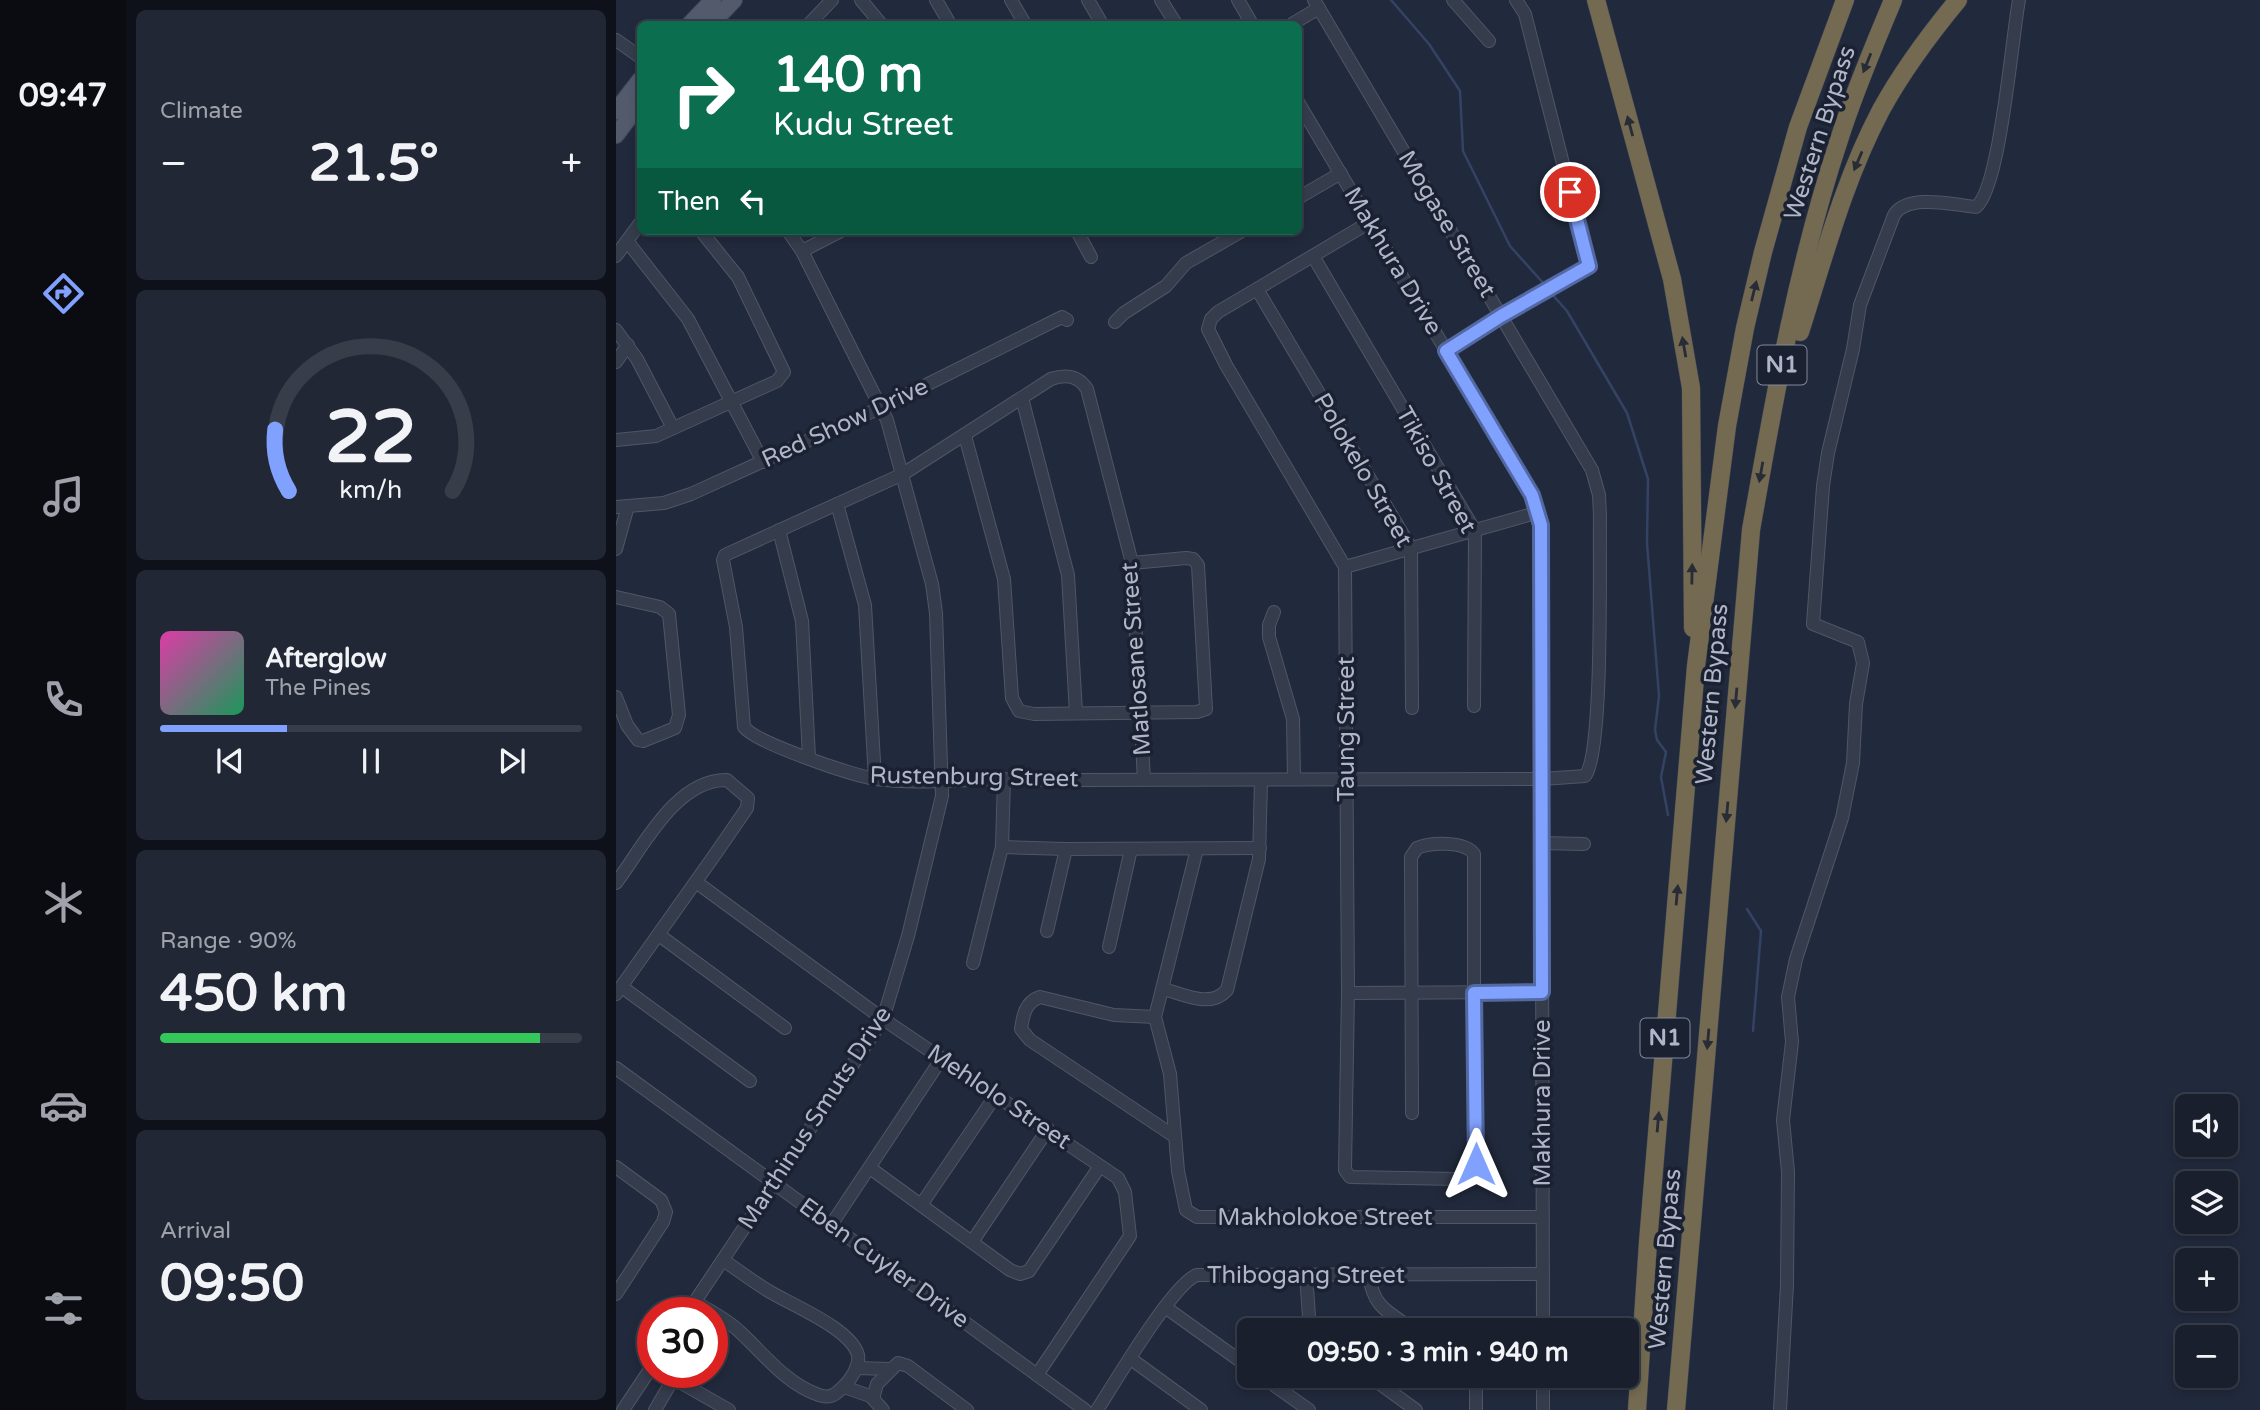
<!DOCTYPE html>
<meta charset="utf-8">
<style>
:root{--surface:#191f2d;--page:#222735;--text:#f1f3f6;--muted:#9fa2aa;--line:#373d49;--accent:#80a1fd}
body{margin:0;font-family:"Varela Round",sans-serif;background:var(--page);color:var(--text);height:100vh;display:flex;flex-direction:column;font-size:26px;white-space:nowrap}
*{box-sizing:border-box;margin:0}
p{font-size:23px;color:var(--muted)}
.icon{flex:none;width:38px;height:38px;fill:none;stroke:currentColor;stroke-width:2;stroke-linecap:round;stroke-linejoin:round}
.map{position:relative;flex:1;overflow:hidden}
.sheet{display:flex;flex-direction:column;gap:10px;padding:10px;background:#0e1119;width:490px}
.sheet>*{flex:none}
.hud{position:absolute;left:21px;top:21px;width:665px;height:214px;border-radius:10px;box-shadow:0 4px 10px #0003,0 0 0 2px var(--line);background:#0b6e4f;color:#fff;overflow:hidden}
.fabs{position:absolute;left:1559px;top:1094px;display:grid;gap:14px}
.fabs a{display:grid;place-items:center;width:63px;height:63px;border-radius:10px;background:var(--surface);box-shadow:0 4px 10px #0003,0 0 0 2px var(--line);font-size:35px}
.speed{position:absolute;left:21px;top:1297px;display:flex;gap:14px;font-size:35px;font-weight:700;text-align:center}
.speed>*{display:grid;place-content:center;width:91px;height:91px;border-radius:50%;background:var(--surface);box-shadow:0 4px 10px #0003,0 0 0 2px var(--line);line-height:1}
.speed .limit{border:10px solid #d22;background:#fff;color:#111}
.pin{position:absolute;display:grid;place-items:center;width:60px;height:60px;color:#fff;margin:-30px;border:4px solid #fff;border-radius:50%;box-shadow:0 2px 7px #0007}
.me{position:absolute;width:77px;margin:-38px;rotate:0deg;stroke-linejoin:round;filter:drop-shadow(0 0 5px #0008)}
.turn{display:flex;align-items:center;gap:24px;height:147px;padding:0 21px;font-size:32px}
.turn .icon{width:91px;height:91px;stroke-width:2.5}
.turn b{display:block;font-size:49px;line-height:60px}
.then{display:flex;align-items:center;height:66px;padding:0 21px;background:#0003;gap:14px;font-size:26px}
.big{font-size:52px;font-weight:700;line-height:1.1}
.sheet .widget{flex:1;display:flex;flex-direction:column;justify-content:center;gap:10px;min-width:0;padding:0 24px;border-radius:10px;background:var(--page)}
.sheet .dial{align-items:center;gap:0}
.dial svg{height:182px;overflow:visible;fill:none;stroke:var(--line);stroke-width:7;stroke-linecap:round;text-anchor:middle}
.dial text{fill:var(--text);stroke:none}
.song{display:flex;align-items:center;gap:21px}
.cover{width:84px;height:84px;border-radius:10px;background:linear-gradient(135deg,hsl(320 70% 55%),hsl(150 70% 35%))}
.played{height:7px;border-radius:4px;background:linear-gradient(90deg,var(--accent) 30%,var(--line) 30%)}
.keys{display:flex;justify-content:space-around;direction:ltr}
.heat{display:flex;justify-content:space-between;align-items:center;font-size:38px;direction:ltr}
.charge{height:10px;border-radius:5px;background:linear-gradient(90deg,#34c759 90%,var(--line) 0)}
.trip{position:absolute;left:621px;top:1318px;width:402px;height:70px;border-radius:10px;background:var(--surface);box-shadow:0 4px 10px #0003,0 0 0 2px var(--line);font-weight:700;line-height:70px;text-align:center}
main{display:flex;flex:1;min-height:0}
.tab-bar{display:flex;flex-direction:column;width:126px;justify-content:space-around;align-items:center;background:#0a0c12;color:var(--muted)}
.tab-bar .icon{width:49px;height:49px}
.tab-bar .selected{color:var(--accent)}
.tab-bar b{font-size:32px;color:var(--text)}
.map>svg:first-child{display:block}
</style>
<main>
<nav class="tab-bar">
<b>09:47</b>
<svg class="icon selected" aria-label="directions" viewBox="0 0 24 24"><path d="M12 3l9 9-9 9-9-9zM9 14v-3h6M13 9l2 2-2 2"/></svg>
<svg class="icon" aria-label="music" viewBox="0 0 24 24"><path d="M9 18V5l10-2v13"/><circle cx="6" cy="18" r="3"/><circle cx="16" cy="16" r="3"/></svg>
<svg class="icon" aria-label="phone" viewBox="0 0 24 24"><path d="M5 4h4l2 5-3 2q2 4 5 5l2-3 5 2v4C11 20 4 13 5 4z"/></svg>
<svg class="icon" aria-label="climate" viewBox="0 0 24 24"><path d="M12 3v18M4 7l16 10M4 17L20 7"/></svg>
<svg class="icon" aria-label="car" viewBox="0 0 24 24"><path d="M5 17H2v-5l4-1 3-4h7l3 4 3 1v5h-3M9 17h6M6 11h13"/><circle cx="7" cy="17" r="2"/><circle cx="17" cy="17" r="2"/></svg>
<svg class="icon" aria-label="filters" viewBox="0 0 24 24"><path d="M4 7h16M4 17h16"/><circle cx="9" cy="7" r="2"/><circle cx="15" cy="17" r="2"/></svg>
</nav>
<section class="sheet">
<div class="widget"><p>Climate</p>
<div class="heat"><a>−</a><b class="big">21.5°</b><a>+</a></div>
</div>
<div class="widget dial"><svg viewBox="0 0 100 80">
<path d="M14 69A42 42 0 1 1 86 69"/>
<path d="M14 69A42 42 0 0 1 8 42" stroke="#80a1fd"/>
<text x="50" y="56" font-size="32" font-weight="700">22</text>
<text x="50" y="72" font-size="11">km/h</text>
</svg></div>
<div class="widget">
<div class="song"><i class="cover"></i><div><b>Afterglow</b><p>The Pines</p></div></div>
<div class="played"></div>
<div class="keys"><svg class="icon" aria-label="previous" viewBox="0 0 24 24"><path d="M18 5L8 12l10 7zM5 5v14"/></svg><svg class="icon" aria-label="pause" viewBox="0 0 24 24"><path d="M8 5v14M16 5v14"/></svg><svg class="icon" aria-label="next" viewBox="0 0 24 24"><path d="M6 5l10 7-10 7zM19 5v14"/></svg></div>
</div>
<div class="widget"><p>Range · 90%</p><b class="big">450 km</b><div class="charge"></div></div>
<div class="widget"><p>Arrival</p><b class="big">09:50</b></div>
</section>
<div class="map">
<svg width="1644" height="1410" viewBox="0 0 1644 1410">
<rect width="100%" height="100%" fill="#21293c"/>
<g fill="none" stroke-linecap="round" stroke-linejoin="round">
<!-- stream -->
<g stroke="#344264" stroke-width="2.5">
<polyline points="775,0 813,44 844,91 847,151 894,246 929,285"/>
<polyline points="935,293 951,311 1011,413 1032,479 1031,543 1043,696 1039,730 1041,740 1050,752 1045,777 1052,815"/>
<polyline points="1131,909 1145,931 1137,1031"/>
</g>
<!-- minor casing -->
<g stroke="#505667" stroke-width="14">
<g id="minor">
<polyline points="245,0 265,24"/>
<polyline points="320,0 334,24"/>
<polyline points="395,0 409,24"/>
<polyline points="472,0 486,24"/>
<polyline points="545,0 560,24"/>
<polyline points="622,0 636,24"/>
<polyline points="837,0 873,41"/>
<polyline points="193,24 216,0"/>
<polyline points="676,24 703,8"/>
<polyline points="0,40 24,57"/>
<polyline points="682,102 916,495 925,519 927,1330"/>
<polyline points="682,198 725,173"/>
<path d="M754,222L602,312L595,319L592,329L610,365L729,567L732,993L729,1170L734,1177L841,1179L853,1177L858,1171V854C849,841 815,842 801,848L795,857L796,1113"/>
<polyline points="461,231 475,257"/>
<polyline points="11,241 72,319 147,462"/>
<polyline points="186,251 225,231"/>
<polyline points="0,256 24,223"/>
<polyline points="697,256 859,531 858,706"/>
<polyline points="641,289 795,548 796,708"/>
<polyline points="499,322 508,313 550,286 570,263 626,231"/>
<polyline points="0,330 21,359 57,428"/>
<polyline points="830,351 885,316 973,266 909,14 900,0"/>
<polyline points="0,362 12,345"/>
<polyline points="406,398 452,575 460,713"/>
<polyline points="349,436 388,579 396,698 403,711 418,714 581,712 590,709 582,565 577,559 570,558 516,563"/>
<polyline points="0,440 40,436 161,381 168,372 122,277 85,231"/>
<polyline points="221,504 249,605 259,779"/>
<polyline points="0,507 48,503 75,494 266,407 446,317 451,320"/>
<polyline points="163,530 186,621 193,757"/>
<polyline points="0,549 12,506"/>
<polyline points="729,567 923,512"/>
<polyline points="0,597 44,607 53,614 63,715 59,728 27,741 22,740 11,725 0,697"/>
<polyline points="658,612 653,625 653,637 677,719 678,779"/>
<path d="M528,780L516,563L471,389C462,375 450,374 435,379L287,474L109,555L107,560L120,627L128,727C140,743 238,776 260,779C291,783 324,781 355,780C390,779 426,780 461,780C616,780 771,780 926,779L969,776C988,754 983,557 984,516L983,495L976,470L698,0"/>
<polyline points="926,843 968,844"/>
<polyline points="386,847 450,849 644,848"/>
<polyline points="581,849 539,1017 554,1074 562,1171 570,1210 581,1217 926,1217"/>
<polyline points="80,882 267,1019 502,1178 509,1192 514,1236 421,1375"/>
<path d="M0,883C27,847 60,779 111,780L132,798L131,808L100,853L0,994"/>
<polyline points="431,931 450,849"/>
<polyline points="43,935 169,1028"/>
<polyline points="493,947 515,849"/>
<polyline points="357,963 386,847 388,779"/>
<polyline points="6,987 134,1081"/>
<path d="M547,989C568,994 594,1009 611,990L643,859L645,780"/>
<polyline points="732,993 926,992"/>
<path d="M539,1017L498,1015L424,997C409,1002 407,1016 405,1029L414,1040L558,1136"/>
<polyline points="0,1068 469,1410"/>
<polyline points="0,1167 45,1200 50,1212 47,1222 0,1294"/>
<polyline points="254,1168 394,1270 404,1274 413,1271 484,1166"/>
<polyline points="305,1205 380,1095"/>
<polyline points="215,1225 326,1058"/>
<polyline points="356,1242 432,1129"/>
<polyline points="690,1275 694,1330"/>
<path d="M753,1275C757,1308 773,1312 798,1330"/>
<path d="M79,1302C94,1311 111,1319 124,1332C148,1354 170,1384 203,1395C213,1399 219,1395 226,1388C234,1381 244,1366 242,1355C235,1328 173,1304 151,1290C136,1281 122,1270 107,1260"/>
<polyline points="549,1307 634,1368"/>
<polyline points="72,1312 267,1019 292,936 326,796 320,613 316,584 271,420 186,251 172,231"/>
<polyline points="515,1359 585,1410"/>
<polyline points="240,1368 274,1369"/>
<polyline points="46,1372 113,1410"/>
<polyline points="645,1376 693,1410"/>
<polyline points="753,1376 800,1410"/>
<polyline points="927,1376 927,1410"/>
<polyline points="228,1387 257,1397"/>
<polyline points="7,1410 37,1365"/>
<polyline points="39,1410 60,1374"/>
<polyline points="267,1410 257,1399 261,1384 282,1363 292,1366 351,1410"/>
<path d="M481,1410C498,1384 557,1283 581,1275L927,1274"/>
<polyline points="860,1410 860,1376"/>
<path d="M1164,1410L1171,1285L1172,1172L1167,1120L1176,1042L1172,997L1180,959L1226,818L1237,763L1240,704L1247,663L1242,642L1197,624L1207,486L1212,453L1237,349L1244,305L1278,215C1292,193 1338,205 1360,207C1384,189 1396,37 1403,0"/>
</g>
</g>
<!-- major casing -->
<g stroke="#3e4555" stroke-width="18">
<g id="major">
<polyline points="74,24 97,0"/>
<polyline points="95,24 118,0"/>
<polyline points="0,111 24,80"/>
<polyline points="0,135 24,103"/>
</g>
</g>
<!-- highway casing -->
<g stroke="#3d4354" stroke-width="19">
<g id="highway">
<polyline points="980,0 1056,279 1075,388 1077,628"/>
<path d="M1184,332C1208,257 1228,180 1265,110C1287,70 1313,35 1342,0"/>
<polyline points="1021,1410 1032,1242 1080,666 1111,426 1129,328 1147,252 1182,127 1229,0"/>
<path d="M1060,1410L1135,530C1158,400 1181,266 1223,140C1238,92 1258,46 1277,0"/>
</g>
</g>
<!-- minor -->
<use href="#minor" stroke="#353c4c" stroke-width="12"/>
<!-- major -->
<use href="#major" stroke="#535a6c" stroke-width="16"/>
<!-- highway -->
<use href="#highway" stroke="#736a51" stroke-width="18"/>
</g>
<!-- one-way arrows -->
<defs><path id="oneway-solid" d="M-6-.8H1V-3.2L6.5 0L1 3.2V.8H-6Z" transform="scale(1.75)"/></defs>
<g fill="#272c36">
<use href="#oneway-solid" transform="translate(1251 63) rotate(112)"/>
<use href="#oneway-solid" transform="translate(1014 126) rotate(-105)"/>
<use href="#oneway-solid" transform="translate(1242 161) rotate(113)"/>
<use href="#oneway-solid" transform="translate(1138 291) rotate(-76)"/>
<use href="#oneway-solid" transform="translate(1068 347) rotate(-100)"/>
<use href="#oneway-solid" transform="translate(1145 472) rotate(100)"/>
<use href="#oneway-solid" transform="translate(1076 574) rotate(-89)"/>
<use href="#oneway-solid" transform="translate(1120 698) rotate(95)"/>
<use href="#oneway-solid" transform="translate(1111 812) rotate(95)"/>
<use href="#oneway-solid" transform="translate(1061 895) rotate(-85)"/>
<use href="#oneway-solid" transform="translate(1092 1039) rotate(95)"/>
<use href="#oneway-solid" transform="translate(1042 1122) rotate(-85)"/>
</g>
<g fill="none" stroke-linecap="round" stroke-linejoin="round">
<!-- route casing -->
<g stroke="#5369a4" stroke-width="18">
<polyline id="route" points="860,1164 858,993 926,992 925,525 916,495 830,351 885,316 973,266 954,192"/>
</g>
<!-- route -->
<use href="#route" stroke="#80a1fd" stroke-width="12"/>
</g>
<g text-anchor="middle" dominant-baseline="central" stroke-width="7" stroke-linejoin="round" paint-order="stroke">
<!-- shield labels -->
<g fill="#1a2131" stroke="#83899b" stroke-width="2">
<rect x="1141.5" y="345.5" width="49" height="39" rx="5"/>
<rect x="1024.5" y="1018.5" width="49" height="39" rx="5"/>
</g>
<g font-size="23" font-weight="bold" fill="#b0b6c8">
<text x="1166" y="365">N1</text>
<text x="1049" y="1038">N1</text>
</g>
<!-- street labels -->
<g font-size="24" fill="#b0b6c8" stroke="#1a2131">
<text transform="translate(1204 133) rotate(-72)">Western Bypass</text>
<text transform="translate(831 224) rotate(59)">Mogase Street</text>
<text transform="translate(777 261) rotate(59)">Makhura Drive</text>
<text transform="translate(229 423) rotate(-25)">Red Show Drive</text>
<text transform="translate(747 470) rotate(60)">Polokelo Street</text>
<text transform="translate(820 470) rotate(61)">Tikiso Street</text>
<text transform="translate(520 659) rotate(-94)">Matlosane Street</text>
<text transform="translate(1096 694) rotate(-85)">Western Bypass</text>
<text transform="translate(730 729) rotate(-90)">Taung Street</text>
<text transform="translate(358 777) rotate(1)">Rustenburg Street</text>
<text transform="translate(383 1097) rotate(34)">Mehlolo Street</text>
<text transform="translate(926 1103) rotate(-90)">Makhura Drive</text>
<text transform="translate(199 1118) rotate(-57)">Marthinus Smuts Drive</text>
<text x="709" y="1217">Makholokoe Street</text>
<text transform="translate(1049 1259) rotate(-85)">Western Bypass</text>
<text transform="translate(268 1263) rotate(36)">Eben Cuyler Drive</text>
<text x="690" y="1275">Thibogang Street</text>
</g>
</g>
</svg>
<div class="fabs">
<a><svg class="icon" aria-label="sound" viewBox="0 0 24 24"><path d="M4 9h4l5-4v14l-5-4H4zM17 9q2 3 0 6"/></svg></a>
<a><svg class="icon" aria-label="layers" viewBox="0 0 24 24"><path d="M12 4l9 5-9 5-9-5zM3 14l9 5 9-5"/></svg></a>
<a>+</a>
<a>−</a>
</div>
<div class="speed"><div class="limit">30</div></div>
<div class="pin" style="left:954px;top:192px;background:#d93025"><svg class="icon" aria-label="arrive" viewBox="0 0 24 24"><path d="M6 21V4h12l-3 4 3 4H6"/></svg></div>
<svg class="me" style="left:860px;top:1164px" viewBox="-20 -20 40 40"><path d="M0-17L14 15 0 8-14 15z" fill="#80a1fd" stroke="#fff" stroke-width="4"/></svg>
<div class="trip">09:50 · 3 min · 940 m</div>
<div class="hud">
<div class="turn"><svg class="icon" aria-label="right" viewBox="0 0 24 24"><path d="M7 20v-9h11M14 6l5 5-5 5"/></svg><div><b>140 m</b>Kudu Street</div></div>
<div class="then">Then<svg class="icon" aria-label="left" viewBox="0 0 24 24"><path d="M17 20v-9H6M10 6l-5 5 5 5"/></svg></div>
</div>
</div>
</main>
